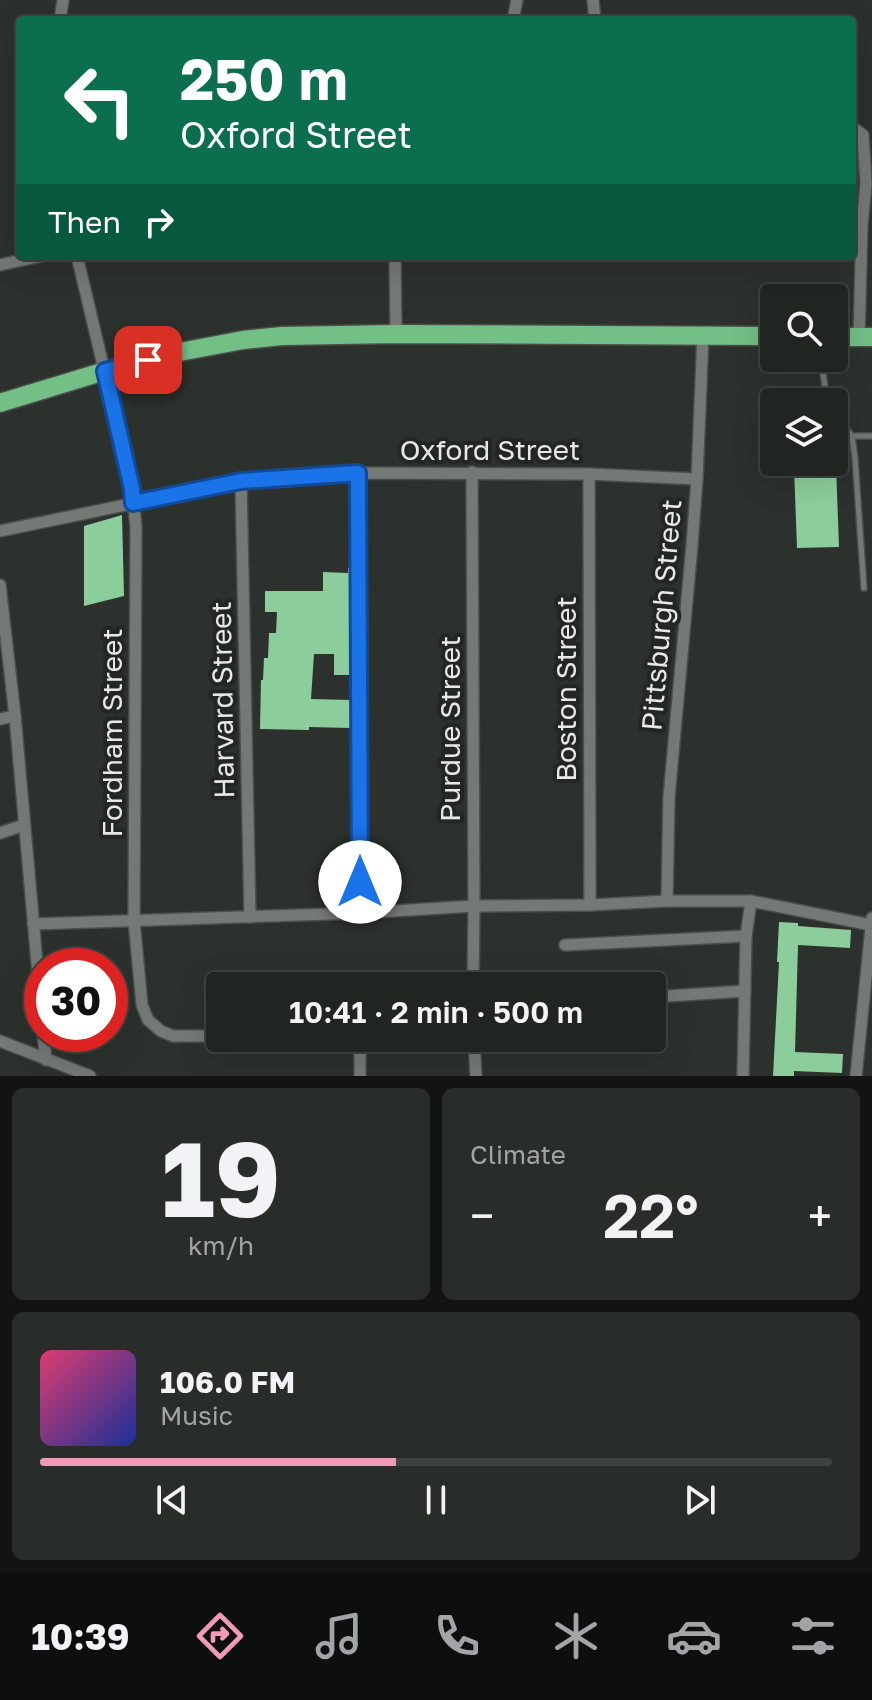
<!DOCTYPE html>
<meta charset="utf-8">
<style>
:root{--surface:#212522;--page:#292d2a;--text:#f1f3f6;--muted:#a2a5a5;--line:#3e4240;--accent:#f09ab6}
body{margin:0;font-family:"Golos Text",sans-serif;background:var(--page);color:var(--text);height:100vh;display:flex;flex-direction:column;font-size:30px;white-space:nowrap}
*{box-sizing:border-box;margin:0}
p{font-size:26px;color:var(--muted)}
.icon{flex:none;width:44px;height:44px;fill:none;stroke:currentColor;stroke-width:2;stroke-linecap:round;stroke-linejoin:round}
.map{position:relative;height:1076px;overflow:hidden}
.drawer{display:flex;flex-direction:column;gap:12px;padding:12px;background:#121413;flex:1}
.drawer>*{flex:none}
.banner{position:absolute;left:16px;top:16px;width:840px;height:244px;border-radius:8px;box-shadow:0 8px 32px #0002,0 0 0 2px var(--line);background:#0b6e4f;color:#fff;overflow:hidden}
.fabs{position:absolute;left:760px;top:284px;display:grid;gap:16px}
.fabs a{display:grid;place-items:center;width:88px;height:88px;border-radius:8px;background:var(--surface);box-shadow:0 8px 32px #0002,0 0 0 2px var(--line);font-size:40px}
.speed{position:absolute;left:24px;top:948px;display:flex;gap:16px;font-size:40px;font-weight:700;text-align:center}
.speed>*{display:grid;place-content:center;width:104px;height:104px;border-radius:50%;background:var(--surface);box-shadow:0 8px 32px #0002,0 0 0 2px var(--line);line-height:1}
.speed .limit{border:12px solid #d22;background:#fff;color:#111}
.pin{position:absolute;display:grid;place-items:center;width:68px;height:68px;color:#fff;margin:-34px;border-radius:16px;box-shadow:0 4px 12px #0006}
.me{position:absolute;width:88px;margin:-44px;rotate:0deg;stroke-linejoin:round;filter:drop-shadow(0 0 6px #0008)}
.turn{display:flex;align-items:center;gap:28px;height:168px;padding:0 32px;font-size:36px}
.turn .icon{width:104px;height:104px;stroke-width:2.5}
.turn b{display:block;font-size:56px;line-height:68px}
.then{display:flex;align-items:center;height:76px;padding:0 32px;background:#0003;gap:16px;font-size:30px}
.big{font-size:60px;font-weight:600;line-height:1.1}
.drawer .card{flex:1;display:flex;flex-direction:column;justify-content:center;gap:12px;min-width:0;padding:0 28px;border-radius:12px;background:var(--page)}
.drawer .dial{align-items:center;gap:0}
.dial b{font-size:104px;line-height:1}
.song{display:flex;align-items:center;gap:24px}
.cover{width:96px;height:96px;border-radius:12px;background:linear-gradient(135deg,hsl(340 70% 55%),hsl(230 70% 35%))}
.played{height:8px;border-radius:4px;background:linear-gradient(90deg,var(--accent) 45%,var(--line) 45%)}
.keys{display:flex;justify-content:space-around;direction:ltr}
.heat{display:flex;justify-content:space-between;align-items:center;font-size:44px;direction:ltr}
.drawer .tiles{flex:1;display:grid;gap:12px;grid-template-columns:1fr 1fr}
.card:last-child{grid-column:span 2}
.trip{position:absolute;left:206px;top:972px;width:460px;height:80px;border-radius:8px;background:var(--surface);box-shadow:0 8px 32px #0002,0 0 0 2px var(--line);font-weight:600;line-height:80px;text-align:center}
.tab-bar{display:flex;height:128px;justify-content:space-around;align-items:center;background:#0d0f0e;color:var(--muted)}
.tab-bar .icon{width:56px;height:56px}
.tab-bar .current{color:var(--accent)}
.tab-bar b{font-size:36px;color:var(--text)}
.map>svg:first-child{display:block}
</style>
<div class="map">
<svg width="872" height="1076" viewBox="0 0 872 1076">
<rect width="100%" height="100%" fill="#2c312d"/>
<!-- building -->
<g fill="#8cce9b">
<polygon points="836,465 839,547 797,548 794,467"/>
<polygon points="122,515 124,596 84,606 84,526"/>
<polygon points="348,568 350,568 351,675 334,675 334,654 314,654 311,699 351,700 351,728 309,727 309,730 260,729 261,680 263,680 264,658 268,658 269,633 276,633 277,612 265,612 265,591 323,591 323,572 348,573"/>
<polygon points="779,922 798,923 798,926 851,930 850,948 798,945 795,1052 843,1054 842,1073 794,1071 794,1076 773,1076 779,962 777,962"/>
</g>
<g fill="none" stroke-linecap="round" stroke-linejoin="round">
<!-- service casing -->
<g stroke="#4b4f4b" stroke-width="8">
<g id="service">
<polyline points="821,358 827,402"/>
<polyline points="834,414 852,436 855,458 864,588"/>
<polyline points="852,436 872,436"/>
</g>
</g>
<!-- minor casing -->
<g stroke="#4b4f4b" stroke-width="14">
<g id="minor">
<polyline points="593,0 595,20"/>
<polyline points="60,20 63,0"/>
<polyline points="513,20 517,0"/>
<polyline points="852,127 863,135 866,184 862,225 859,336"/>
<polyline points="77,256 127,466 132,489 136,527 134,921 142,1005 148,1020 161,1031 173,1036 220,1036"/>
<polyline points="395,256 396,334"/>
<polyline points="0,265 41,256"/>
<polyline points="472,472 474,906 473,986"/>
<polyline points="358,473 361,913"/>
<polyline points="589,474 590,905"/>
<polyline points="241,481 250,917"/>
<polyline points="0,531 241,481 358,473 589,474 697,479"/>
<polyline points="0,585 15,716 42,1019"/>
<polyline points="0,719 15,716"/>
<polyline points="0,833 24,825"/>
<polyline points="667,901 669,797 692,545 697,479 703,334"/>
<polyline points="33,924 361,913 474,906 590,905 667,901 751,901 871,925"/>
<polyline points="565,945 746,936"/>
<polyline points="652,997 745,991"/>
<polyline points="43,1034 46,1060"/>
<polyline points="474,1038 476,1076"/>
<polyline points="0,1041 90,1076"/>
<polyline points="360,1076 360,1038"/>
<polyline points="743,1076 746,936 751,901"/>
<polyline points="856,1076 872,918"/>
</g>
</g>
<!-- trunk casing -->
<g stroke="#4b4f4b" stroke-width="21">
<g id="trunk">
<polyline points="834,337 872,337"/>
<polyline points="0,403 105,371 169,354 243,340 282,336 396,334 774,336"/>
</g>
</g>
<!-- service -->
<use href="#service" stroke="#747975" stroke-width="5"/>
<!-- minor -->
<use href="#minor" stroke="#747975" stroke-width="11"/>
<!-- trunk -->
<use href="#trunk" stroke="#72c086" stroke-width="18"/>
</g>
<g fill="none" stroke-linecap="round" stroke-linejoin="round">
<!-- route casing -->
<g stroke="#114b97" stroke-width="20">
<polyline id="route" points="148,360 105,371 132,489 133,503 241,481 358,473 360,882"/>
</g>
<!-- route -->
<use href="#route" stroke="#1a73e8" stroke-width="14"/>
</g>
<g text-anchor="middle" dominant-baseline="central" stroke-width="8" stroke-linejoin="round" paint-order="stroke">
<!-- street labels -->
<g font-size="28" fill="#e6e9e6" stroke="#222723">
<text x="490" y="449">Oxford Street</text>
<text transform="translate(661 615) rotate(-85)">Pittsburgh Street</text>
<text transform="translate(565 689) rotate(-90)">Boston Street</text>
<text transform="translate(222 700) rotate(-91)">Harvard Street</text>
<text transform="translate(449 729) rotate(-90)">Purdue Street</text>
<text transform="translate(111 733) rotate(-90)">Fordham Street</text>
</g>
</g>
</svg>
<div class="fabs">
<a><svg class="icon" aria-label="search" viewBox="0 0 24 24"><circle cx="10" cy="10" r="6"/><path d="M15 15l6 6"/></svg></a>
<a><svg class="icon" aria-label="layers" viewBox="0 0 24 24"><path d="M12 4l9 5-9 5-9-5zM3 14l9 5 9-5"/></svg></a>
</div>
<div class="speed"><div class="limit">30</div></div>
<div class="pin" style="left:148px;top:360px;background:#d93025"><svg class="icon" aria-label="arrive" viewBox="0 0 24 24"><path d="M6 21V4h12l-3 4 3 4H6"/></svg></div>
<svg class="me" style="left:360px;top:882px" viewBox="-20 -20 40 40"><circle r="19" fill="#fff"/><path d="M0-13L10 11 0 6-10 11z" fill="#1a73e8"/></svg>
<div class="trip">10:41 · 2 min · 500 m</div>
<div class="banner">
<div class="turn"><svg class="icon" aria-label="left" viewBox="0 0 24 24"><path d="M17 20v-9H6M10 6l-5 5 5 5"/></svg><div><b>250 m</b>Oxford Street</div></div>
<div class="then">Then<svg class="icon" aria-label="right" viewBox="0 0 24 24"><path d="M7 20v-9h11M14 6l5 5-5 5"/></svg></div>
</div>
</div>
<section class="drawer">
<div class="tiles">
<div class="card dial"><b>19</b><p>km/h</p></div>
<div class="card"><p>Climate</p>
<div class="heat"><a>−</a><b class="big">22°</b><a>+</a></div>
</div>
<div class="card">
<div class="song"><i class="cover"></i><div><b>106.0 FM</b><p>Music</p></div></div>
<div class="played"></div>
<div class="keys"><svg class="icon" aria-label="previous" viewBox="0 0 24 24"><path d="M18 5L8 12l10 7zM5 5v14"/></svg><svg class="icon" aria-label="pause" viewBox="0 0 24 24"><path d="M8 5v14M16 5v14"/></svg><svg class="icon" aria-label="next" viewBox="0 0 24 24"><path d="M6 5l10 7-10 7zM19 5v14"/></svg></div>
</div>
</div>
</section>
<nav class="tab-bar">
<b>10:39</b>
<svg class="icon current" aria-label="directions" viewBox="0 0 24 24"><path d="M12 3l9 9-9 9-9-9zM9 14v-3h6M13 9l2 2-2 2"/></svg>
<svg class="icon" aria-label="music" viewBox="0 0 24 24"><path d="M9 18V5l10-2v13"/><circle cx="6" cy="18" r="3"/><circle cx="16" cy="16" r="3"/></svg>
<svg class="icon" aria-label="phone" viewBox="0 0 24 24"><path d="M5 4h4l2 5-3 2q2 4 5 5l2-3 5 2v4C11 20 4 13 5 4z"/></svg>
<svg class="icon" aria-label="climate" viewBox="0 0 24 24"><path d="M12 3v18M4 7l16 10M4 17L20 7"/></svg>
<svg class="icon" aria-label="car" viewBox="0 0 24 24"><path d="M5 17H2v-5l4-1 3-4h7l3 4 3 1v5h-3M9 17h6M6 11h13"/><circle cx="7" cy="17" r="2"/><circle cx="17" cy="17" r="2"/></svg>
<svg class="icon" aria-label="filters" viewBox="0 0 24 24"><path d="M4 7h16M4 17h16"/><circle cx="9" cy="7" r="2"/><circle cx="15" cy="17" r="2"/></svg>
</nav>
